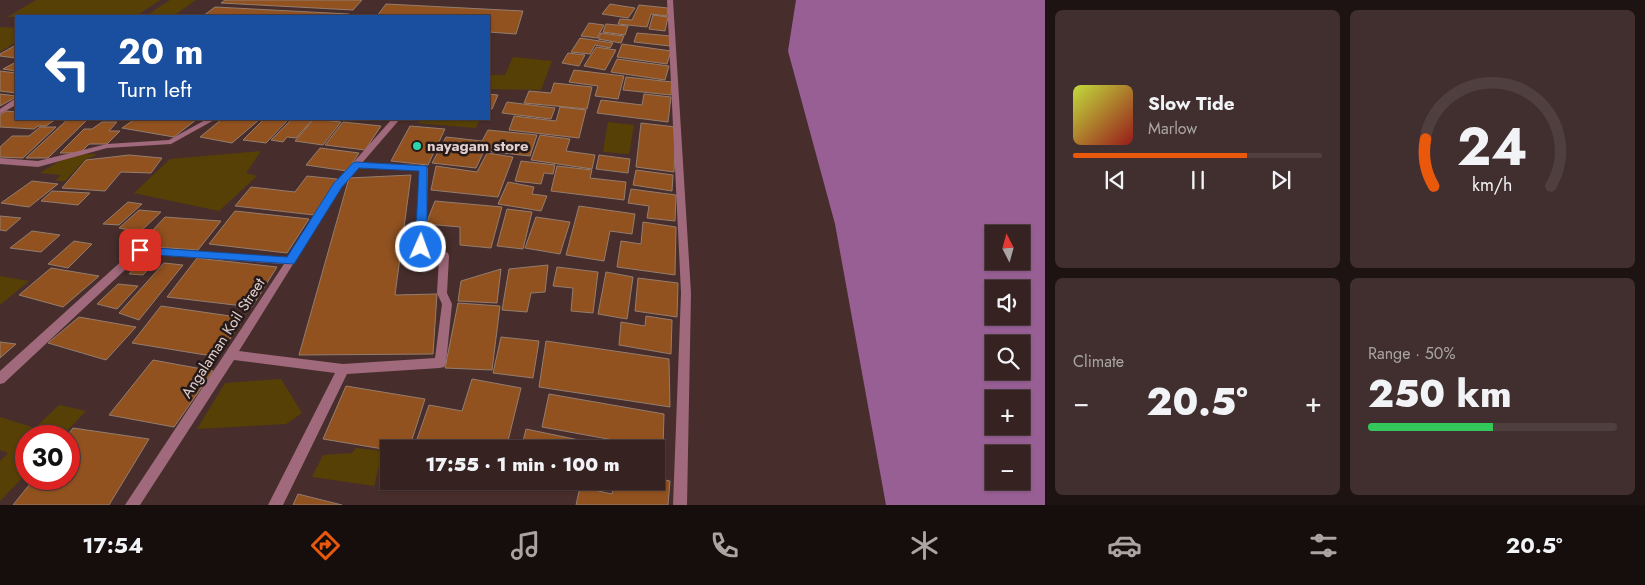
<!DOCTYPE html>
<meta charset="utf-8">
<style>
:root{--surface:#352221;--page:#402f2e;--text:#f1f3f6;--muted:#aaa4a5;--line:#4f3f3f;--accent:#ea580c}
body{margin:0;font-family:Jost,sans-serif;background:var(--page);color:var(--text);height:100vh;display:flex;flex-direction:column;font-size:19px;white-space:nowrap}
*{box-sizing:border-box;margin:0}
p{font-size:16px;color:var(--muted)}
.icon{flex:none;width:28px;height:28px;fill:none;stroke:currentColor;stroke-width:2;stroke-linecap:round;stroke-linejoin:round}
.map{position:relative;flex:1;overflow:hidden}
.details{display:flex;flex-direction:column;gap:10px;padding:10px;background:#1d1312;width:600px}
.details>*{flex:none}
.hud{position:absolute;left:15px;top:15px;width:475px;height:105px;border-radius:0px;box-shadow:0 1px 4px #0004,0 0 0 1px var(--line);background:#1a4fa0;color:#fff;overflow:hidden}
.needle{width:32px;rotate:354deg}
.fabs{position:absolute;left:985px;top:225px;display:grid;gap:10px}
.fabs a{display:grid;place-items:center;width:45px;height:45px;border-radius:0px;background:var(--surface);box-shadow:0 1px 4px #0004,0 0 0 1px var(--line);font-size:25px}
.speed{position:absolute;left:15px;top:425px;display:flex;gap:10px;font-size:25px;font-weight:700;text-align:center}
.speed>*{display:grid;place-content:center;width:65px;height:65px;border-radius:50%;background:var(--surface);box-shadow:0 1px 4px #0004,0 0 0 1px var(--line);line-height:1}
.speed .limit{border:8px solid #d22;background:#fff;color:#111}
.pin{position:absolute;display:grid;place-items:center;width:42px;height:42px;color:#fff;margin:-21px;border-radius:10px;box-shadow:0 2px 8px #0006}
.me{position:absolute;width:55px;margin:-28px;rotate:2deg;stroke-linejoin:round;filter:drop-shadow(0 0 4px #0008)}
.turn{display:flex;align-items:center;gap:18px;height:105px;padding:0 20px;font-size:22px}
.turn .icon{width:65px;height:65px;stroke-width:2.5}
.turn b{display:block;font-size:35px;line-height:42px}
.big{font-size:38px;font-weight:800;line-height:1.1}
.details .tile{flex:1;display:flex;flex-direction:column;justify-content:center;gap:8px;min-width:0;padding:0 18px;border-radius:8px;background:var(--page)}
.details .dial{align-items:center;gap:0}
.dial svg{height:130px;overflow:visible;fill:none;stroke:var(--line);stroke-width:7;stroke-linecap:round;text-anchor:middle}
.dial text{fill:var(--text);stroke:none}
.song{display:flex;align-items:center;gap:15px}
.cover{width:60px;height:60px;border-radius:8px;background:linear-gradient(135deg,hsl(70 70% 55%),hsl(0 70% 35%))}
.played{height:5px;border-radius:2px;background:linear-gradient(90deg,var(--accent) 70%,var(--line) 70%)}
.keys{display:flex;justify-content:space-around;direction:ltr}
.heat{display:flex;justify-content:space-between;align-items:center;font-size:28px;direction:ltr}
.charge{height:8px;border-radius:4px;background:linear-gradient(90deg,#34c759 50%,var(--line) 0)}
.details .tiles{flex:1;display:grid;gap:10px;grid-template-columns:repeat(2,1fr)}
.trip{position:absolute;left:380px;top:440px;width:285px;height:50px;border-radius:0px;background:var(--surface);box-shadow:0 1px 4px #0004,0 0 0 1px var(--line);font-weight:800;line-height:50px;text-align:center}
.menu{display:flex;height:80px;justify-content:space-around;align-items:center;background:#150e0d;color:var(--muted)}
.menu .icon{width:35px;height:35px}
.menu .selected{color:var(--accent)}
.menu b{font-size:22px;color:var(--text)}
main{display:flex;flex:1;min-height:0}
.map>svg:first-child{display:block}
</style>
<main>
<div class="map">
<svg width="1045" height="505" viewBox="0 0 1045 505">
<rect width="100%" height="100%" fill="#472e2c"/>
<!-- green -->
<g fill="#574005">
<polygon points="36,0 160,0 136,16 7,17"/>
<polygon points="170,0 196,0 173,16 146,16"/>
<polygon points="0,27 16,28 16,42 0,52"/>
<polygon points="513,57 552,61 541,90 489,89 489,75 505,75"/>
<polygon points="421,119 480,119 476,128 418,123"/>
<polygon points="608,122 634,125 629,154 603,152"/>
<polygon points="261,151 246,173 257,176 219,211 134,193 170,159"/>
<polygon points="71,154 96,154 93,157 86,159 65,181 55,181 61,175 40,173"/>
<polygon points="0,276 29,281 0,305"/>
<polygon points="281,379 302,413 286,424 197,429 225,383"/>
<polygon points="59,405 86,411 62,436 26,436 26,474 0,501 0,461 8,453 0,450 0,417 35,428"/>
<polygon points="356,448 383,451 374,486 312,477 323,455 352,453"/>
</g>
<!-- water -->
<path fill="#985f95" fill-rule="evenodd" d="M796,0H1045V505H886L835,224L788,51ZM994,234H1021V261H994ZM994,289H1021V316H994ZM994,344H1021V371H994ZM994,399H1021V426H994ZM994,454H1021V481H994Z"/>
<!-- building -->
<g fill="#915220" stroke="#947d6e">
<polygon points="225,0 362,0 353,10 221,3"/>
<polygon points="386,4 523,11 516,34 489,32 489,16 377,16"/>
<polygon points="610,4 635,8 628,18 602,14"/>
<polygon points="639,5 668,8 667,16 651,14 647,27 618,24 620,19 632,20"/>
<polygon points="215,7 349,14 347,16 203,16"/>
<polygon points="653,15 668,17 665,31 649,29"/>
<polygon points="589,23 604,25 597,38 581,36"/>
<polygon points="606,24 628,26 625,35 603,32"/>
<polygon points="601,33 624,36 621,43 598,39"/>
<polygon points="637,33 671,36 670,46 634,42"/>
<polygon points="580,38 613,43 610,48 595,45 590,54 571,52"/>
<polygon points="622,44 671,51 667,64 617,57"/>
<polygon points="16,45 16,58 0,56 0,54"/>
<polygon points="596,47 616,50 605,70 584,66"/>
<polygon points="568,53 585,55 579,66 562,63"/>
<polygon points="617,59 669,66 665,80 611,72"/>
<polygon points="16,62 16,71 3,69"/>
<polygon points="574,70 624,76 618,99 595,96 598,86 569,82"/>
<polygon points="0,71 16,73 16,93 0,91"/>
<polygon points="626,77 672,82 671,95 623,90"/>
<polygon points="554,83 592,87 587,109 524,103 529,91 551,93"/>
<polygon points="0,94 16,96 16,97 0,106"/>
<polygon points="489,94 498,95 492,109 489,109"/>
<polygon points="644,94 671,97 668,122 597,113 601,100 642,105"/>
<polygon points="507,102 555,108 551,119 502,113"/>
<polygon points="560,107 586,110 579,138 509,130 514,116 556,121"/>
<polygon points="6,111 16,112 16,119 56,119 46,126 38,126 34,129 0,127 0,115"/>
<polygon points="68,119 88,119 48,158 26,158"/>
<polygon points="135,119 197,119 174,137 122,128"/>
<polygon points="222,119 260,119 232,143 200,137"/>
<polygon points="264,119 289,119 266,143 243,140"/>
<polygon points="292,119 313,119 296,138 287,137 283,142 271,140"/>
<polygon points="314,119 341,122 323,145 295,141"/>
<polygon points="102,122 117,122 109,131 120,131 107,144 89,144 80,153 60,153 84,129 92,129"/>
<polygon points="343,122 381,126 365,150 325,145"/>
<polygon points="641,123 676,127 674,172 636,167"/>
<polygon points="410,126 445,129 428,165 391,161"/>
<polygon points="40,127 56,127 23,158 0,157 0,147 12,136 29,136"/>
<polygon points="488,130 537,135 530,156 484,151 476,168 432,163 446,137 482,141"/>
<polygon points="540,135 570,139 566,151 595,155 592,169 531,160"/>
<polygon points="320,148 359,153 347,171 306,165"/>
<polygon points="487,153 513,157 498,197 431,190 436,166 477,172"/>
<polygon points="129,155 162,158 151,173 121,172 105,191 62,188 86,160"/>
<polygon points="599,155 630,159 628,173 596,169"/>
<polygon points="521,161 555,165 553,174 544,173 541,184 515,181"/>
<polygon points="557,166 592,170 590,178 626,182 624,200 551,191"/>
<polygon points="636,170 673,175 672,191 633,185"/>
<polygon points="411,175 395,295 437,294 433,354 299,355 349,178"/>
<polygon points="307,176 337,179 314,215 235,206 251,187 295,192"/>
<polygon points="32,181 58,184 29,207 1,203"/>
<polygon points="508,182 534,187 532,194 547,196 541,211 498,204"/>
<polygon points="631,189 676,195 675,221 647,218 649,206 628,203"/>
<polygon points="52,191 90,193 78,205 41,201"/>
<polygon points="435,201 502,207 491,248 460,245 460,227 426,224"/>
<polygon points="128,202 142,204 119,225 103,224"/>
<polygon points="579,206 635,214 632,234 610,231 604,261 566,255"/>
<polygon points="507,209 532,212 523,249 497,246"/>
<polygon points="139,210 161,212 140,232 119,228"/>
<polygon points="235,211 309,219 287,253 209,244"/>
<polygon points="0,216 21,218 6,231 0,230"/>
<polygon points="165,217 221,221 198,250 138,246"/>
<polygon points="536,217 570,222 560,254 525,248"/>
<polygon points="643,222 676,227 675,275 617,267 621,241 641,244"/>
<polygon points="32,231 60,235 41,252 10,248"/>
<polygon points="74,241 92,244 68,268 48,264"/>
<polygon points="197,258 277,267 252,307 167,297"/>
<polygon points="156,261 143,275 129,274 139,263"/>
<polygon points="164,263 183,265 139,320 119,313"/>
<polygon points="548,265 545,292 531,293 527,312 502,310 509,269"/>
<polygon points="557,267 598,272 593,313 571,311 573,288 553,286"/>
<polygon points="51,268 99,276 63,307 19,295"/>
<polygon points="501,269 497,303 458,301 461,281"/>
<polygon points="606,272 633,277 627,319 598,314"/>
<polygon points="638,278 678,283 677,317 635,311"/>
<polygon points="118,284 138,286 117,309 97,304"/>
<polygon points="458,303 500,306 492,370 445,368"/>
<polygon points="161,306 244,318 218,357 132,343"/>
<polygon points="646,316 672,320 671,354 619,345 621,322 645,326"/>
<polygon points="79,317 136,327 106,360 48,343"/>
<polygon points="501,337 539,341 533,378 493,373"/>
<polygon points="546,341 669,359 670,407 539,387"/>
<polygon points="0,342 16,344 0,358"/>
<polygon points="153,360 213,371 174,427 109,415"/>
<polygon points="472,379 521,388 506,449 450,449 416,442 429,405 462,411"/>
<polygon points="346,386 425,399 409,449 389,449 389,450 323,439"/>
<polygon points="549,394 664,414 663,449 542,427"/>
<polygon points="73,428 149,439 109,505 13,505 34,479 69,479 69,436 67,436"/>
<polygon points="526,429 579,440 578,449 521,449"/>
<polygon points="656,478 670,481 668,505 576,505 580,487 612,494 614,481 656,481"/>
<polygon points="298,494 342,505 293,505"/>
</g>
<g fill="none" stroke-linecap="round" stroke-linejoin="round">
<!-- street -->
<g fill="#a0697c" fill-rule="evenodd">
<polygon points="667,0 673,0 691,293 687,505 673,505 681,293"/>
<polygon points="13,100 16,100 16,105 0,114 0,109"/>
<polygon points="207,119 216,119 171,144 107,148 38,167 0,164 0,158 38,161 107,144 169,140"/>
<path d="M392,119H400L362,163L424,165L428,168L426,245L448,253L449,256L447,293L452,304L446,363L444,367L440,368L347,374L283,505H268L335,373L234,360L140,505H125L284,264L142,254L4,383L0,384V371L136,248L288,257L335,183ZM358,168L420,170L416,247L417,249L439,258L437,293L442,304L435,358L343,364L239,351L341,187Z"/>
</g>
</g>
<!-- route -->
<polygon fill="#1a73e8" stroke="#114b97" points="356,162 427,166 427,247 425,250 421,251 415,247 419,171 359,168 342,187 294,264 140,254 135,250 140,247 287,257 334,183 353,163"/>
<!-- markers -->
<circle fill="#2ad5ac" stroke="#251a19" stroke-width="2" cx="417" cy="146" r="5"/>
<g text-anchor="middle" dominant-baseline="central" stroke-width="5" stroke-linejoin="round" paint-order="stroke">
<!-- poi labels -->
<g font-size="15" font-weight="bold" fill="#e0cfcd" stroke="#251a19" text-anchor="start">
<text x="427" y="146">nayagam store</text>
</g>
<!-- street labels -->
<g font-size="15" fill="#e0cfcd" stroke="#251a19">
<text transform="translate(223 338) rotate(-57)">Angalaman Koil Street</text>
</g>
</g>
</svg>
<div class="fabs">
<a><svg class="needle" viewBox="-14 -14 28 28"><path d="M0-13l5 13h-10z" fill="#e53935"/><path d="M0 13l5-13h-10z" fill="#aaa4a5"/></svg></a>
<a><svg class="icon" aria-label="sound" viewBox="0 0 24 24"><path d="M4 9h4l5-4v14l-5-4H4zM17 9q2 3 0 6"/></svg></a>
<a><svg class="icon" aria-label="search" viewBox="0 0 24 24"><circle cx="10" cy="10" r="6"/><path d="M15 15l6 6"/></svg></a>
<a>+</a>
<a>−</a>
</div>
<div class="speed"><div class="limit">30</div></div>
<div class="pin" style="left:140px;top:250px;background:#d93025"><svg class="icon" aria-label="arrive" viewBox="0 0 24 24"><path d="M6 21V4h12l-3 4 3 4H6"/></svg></div>
<svg class="me" style="left:421px;top:247px" viewBox="-20 -20 40 40"><circle r="17" fill="#1a73e8" stroke="#fff" stroke-width="3"/><path d="M0-11L8 9 0 5-8 9z" fill="#fff"/></svg>
<div class="trip">17:55 · 1 min · 100 m</div>
<div class="hud">
<div class="turn"><svg class="icon" aria-label="left" viewBox="0 0 24 24"><path d="M17 20v-9H6M10 6l-5 5 5 5"/></svg><div><b>20 m</b>Turn left</div></div>
</div>
</div>
<section class="details">
<div class="tiles">
<div class="tile">
<div class="song"><i class="cover"></i><div><b>Slow Tide</b><p>Marlow</p></div></div>
<div class="played"></div>
<div class="keys"><svg class="icon" aria-label="previous" viewBox="0 0 24 24"><path d="M18 5L8 12l10 7zM5 5v14"/></svg><svg class="icon" aria-label="pause" viewBox="0 0 24 24"><path d="M8 5v14M16 5v14"/></svg><svg class="icon" aria-label="next" viewBox="0 0 24 24"><path d="M6 5l10 7-10 7zM19 5v14"/></svg></div>
</div>
<div class="tile dial"><svg viewBox="0 0 100 80">
<path d="M14 69A42 42 0 1 1 86 69"/>
<path d="M14 69A42 42 0 0 1 9 40" stroke="#ea580c"/>
<text x="50" y="56" font-size="32" font-weight="700">24</text>
<text x="50" y="72" font-size="11">km/h</text>
</svg></div>
<div class="tile"><p>Climate</p>
<div class="heat"><a>−</a><b class="big">20.5°</b><a>+</a></div>
</div>
<div class="tile"><p>Range · 50%</p><b class="big">250 km</b><div class="charge"></div></div>
</div>
</section>
</main>
<nav class="menu">
<b>17:54</b>
<svg class="icon selected" aria-label="directions" viewBox="0 0 24 24"><path d="M12 3l9 9-9 9-9-9zM9 14v-3h6M13 9l2 2-2 2"/></svg>
<svg class="icon" aria-label="music" viewBox="0 0 24 24"><path d="M9 18V5l10-2v13"/><circle cx="6" cy="18" r="3"/><circle cx="16" cy="16" r="3"/></svg>
<svg class="icon" aria-label="phone" viewBox="0 0 24 24"><path d="M5 4h4l2 5-3 2q2 4 5 5l2-3 5 2v4C11 20 4 13 5 4z"/></svg>
<svg class="icon" aria-label="climate" viewBox="0 0 24 24"><path d="M12 3v18M4 7l16 10M4 17L20 7"/></svg>
<svg class="icon" aria-label="car" viewBox="0 0 24 24"><path d="M5 17H2v-5l4-1 3-4h7l3 4 3 1v5h-3M9 17h6M6 11h13"/><circle cx="7" cy="17" r="2"/><circle cx="17" cy="17" r="2"/></svg>
<svg class="icon" aria-label="filters" viewBox="0 0 24 24"><path d="M4 7h16M4 17h16"/><circle cx="9" cy="7" r="2"/><circle cx="15" cy="17" r="2"/></svg>
<b>20.5°</b>
</nav>
